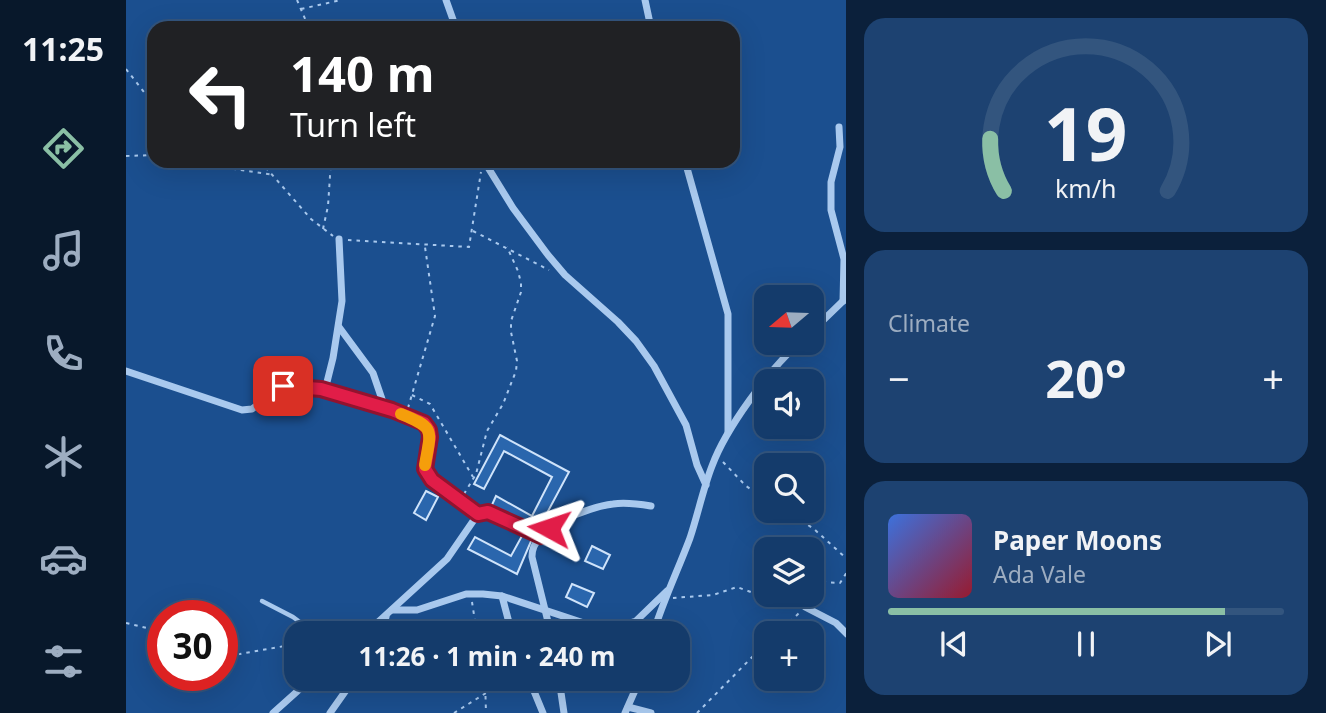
<!DOCTYPE html>
<meta charset="utf-8">
<style>
:root{--surface:#143b6b;--page:#1d4271;--text:#f1f3f6;--muted:#9dadc1;--line:#33557e;--accent:#8abfa5}
body{margin:0;font-family:"Noto Sans",sans-serif;background:var(--page);color:var(--text);height:100vh;display:flex;flex-direction:column;font-size:26px;white-space:nowrap}
*{box-sizing:border-box;margin:0}
p{font-size:23px;color:var(--muted)}
.icon{flex:none;width:38px;height:38px;fill:none;stroke:currentColor;stroke-width:2;stroke-linecap:round;stroke-linejoin:round}
.map{position:relative;flex:1;overflow:hidden}
.side{display:flex;flex-direction:column;gap:18px;padding:18px;background:#0b203b;width:480px}
.side>*{flex:none}
.guide{position:absolute;left:21px;top:21px;width:593px;height:147px;border-radius:21px;box-shadow:0 7px 28px #0002,0 0 0 2px var(--line);background:#202124;color:#fff;overflow:hidden}
.needle{width:46px;rotate:251deg}
.controls{position:absolute;left:628px;top:285px;display:grid;gap:14px}
.controls a{display:grid;place-items:center;width:70px;height:70px;border-radius:14px;background:var(--surface);box-shadow:0 7px 28px #0002,0 0 0 2px var(--line);font-size:35px}
.speed{position:absolute;left:21px;top:600px;display:flex;gap:14px;font-size:35px;font-weight:700;text-align:center}
.speed>*{display:grid;place-content:center;width:91px;height:91px;border-radius:50%;background:var(--surface);box-shadow:0 7px 28px #0002,0 0 0 2px var(--line);line-height:1}
.speed .limit{border:10px solid #d22;background:#fff;color:#111}
.pin{position:absolute;display:grid;place-items:center;width:60px;height:60px;color:#fff;margin:-30px;border-radius:14px;box-shadow:0 4px 10px #0006}
.me{position:absolute;width:77px;margin:-38px;rotate:275deg;stroke-linejoin:round;filter:drop-shadow(0 0 5px #0008)}
.turn{display:flex;align-items:center;gap:24px;height:147px;padding:0 28px;font-size:32px}
.turn .icon{width:91px;height:91px;stroke-width:2.5}
.turn b{display:block;font-size:49px;line-height:60px}
.big{font-size:52px;font-weight:700;line-height:1.1}
.side .card{flex:1;display:flex;flex-direction:column;justify-content:center;gap:10px;min-width:0;padding:0 24px;border-radius:21px;background:var(--page)}
.side .dial{align-items:center;gap:0}
.dial svg{height:182px;overflow:visible;fill:none;stroke:var(--line);stroke-width:7;stroke-linecap:round;text-anchor:middle}
.dial text{fill:var(--text);stroke:none}
.song{display:flex;align-items:center;gap:21px}
.cover{width:84px;height:84px;border-radius:10px;background:linear-gradient(135deg,hsl(220 70% 55%),hsl(350 70% 35%))}
.played{height:7px;border-radius:4px;background:linear-gradient(90deg,var(--accent) 85%,var(--line) 85%)}
.keys{display:flex;justify-content:space-around;direction:ltr}
.heat{display:flex;justify-content:space-between;align-items:center;font-size:38px;direction:ltr}
.trip{position:absolute;left:158px;top:621px;width:406px;height:70px;border-radius:21px;background:var(--surface);box-shadow:0 7px 28px #0002,0 0 0 2px var(--line);font-weight:700;line-height:70px;text-align:center}
main{display:flex;flex:1;min-height:0}
.tabs{display:flex;flex-direction:column;width:126px;justify-content:space-around;align-items:center;background:#08182b;color:var(--muted)}
.tabs .icon{width:49px;height:49px}
.tabs .current{color:var(--accent)}
.tabs b{font-size:32px;color:var(--text)}
.map>svg:first-child{display:block}
</style>
<main>
<nav class="tabs">
<b>11:25</b>
<svg class="icon current" aria-label="directions" viewBox="0 0 24 24"><path d="M12 3l9 9-9 9-9-9zM9 14v-3h6M13 9l2 2-2 2"/></svg>
<svg class="icon" aria-label="music" viewBox="0 0 24 24"><path d="M9 18V5l10-2v13"/><circle cx="6" cy="18" r="3"/><circle cx="16" cy="16" r="3"/></svg>
<svg class="icon" aria-label="phone" viewBox="0 0 24 24"><path d="M5 4h4l2 5-3 2q2 4 5 5l2-3 5 2v4C11 20 4 13 5 4z"/></svg>
<svg class="icon" aria-label="climate" viewBox="0 0 24 24"><path d="M12 3v18M4 7l16 10M4 17L20 7"/></svg>
<svg class="icon" aria-label="car" viewBox="0 0 24 24"><path d="M5 17H2v-5l4-1 3-4h7l3 4 3 1v5h-3M9 17h6M6 11h13"/><circle cx="7" cy="17" r="2"/><circle cx="17" cy="17" r="2"/></svg>
<svg class="icon" aria-label="filters" viewBox="0 0 24 24"><path d="M4 7h16M4 17h16"/><circle cx="9" cy="7" r="2"/><circle cx="15" cy="17" r="2"/></svg>
</nav>
<div class="map">
<svg width="721" height="713" viewBox="0 0 721 713">
<rect width="100%" height="100%" fill="#1b4f8f"/>
<!-- building -->
<g fill="#2a66ad" stroke="#cfe3fa" stroke-width="2">
<polygon points="374,435 443,472 413,528 365,507 370,496 406,516 426,477 378,451 358,489 348,484"/>
<polygon points="300,491 312,497 300,520 288,513"/>
<polygon points="397,534 406,539 391,574 342,549 349,537 385,556"/>
<polygon points="466,546 484,555 477,569 459,561"/>
<polygon points="446,584 468,593 461,607 440,597"/>
</g>
<g fill="none" stroke-linecap="round" stroke-linejoin="round">
<!-- path -->
<g stroke="#a9c9ee" stroke-width="2" stroke-dasharray="3.5 5" stroke-linecap="butt">
<polyline points="171,0 183,28"/>
<polyline points="175,9 215,0"/>
<polyline points="0,69 28,105"/>
<polyline points="0,156 28,155"/>
<polyline points="56,161 148,175"/>
<polyline points="134,161 185,219 207,236"/>
<polyline points="197,229 202,206 205,161"/>
<polyline points="347,231 423,270"/>
<polyline points="222,240 343,247 355,172"/>
<polyline points="286,395 304,404 347,477"/>
<polyline points="282,408 309,316 299,247"/>
<polyline points="597,462 620,486 640,500"/>
<polyline points="338,494 350,474 361,431 377,404 390,371 391,361 385,332 385,321 395,292 395,283 392,271 381,247"/>
<polyline points="661,511 688,529 721,559"/>
<polyline points="686,594 691,584 698,582 714,583 721,572"/>
<polyline points="547,598 587,595 611,587 647,600 674,600"/>
<polyline points="346,602 351,634"/>
<polyline points="0,623 37,632"/>
<polyline points="200,634 233,627"/>
<polyline points="652,634 674,612"/>
<polyline points="96,650 108,655 170,644"/>
<polyline points="359,679 360,713"/>
<polyline points="328,713 360,693"/>
<polyline points="571,713 640,643"/>
</g>
<!-- service -->
<polyline stroke="#a9c9ee" stroke-width="4.5" points="136,601 167,617 190,634"/>
<!-- minor -->
<g stroke="#a9c9ee" stroke-width="7">
<polyline points="320,0 330,28"/>
<polyline points="519,0 525,28"/>
<polyline points="713,127 714,147 705,182 705,210 718,259 717,301"/>
<polyline points="358,161 387,208 422,255 439,275 492,322 510,341 528,366 560,425 571,465 580,485"/>
<polyline points="559,161 602,314 602,432"/>
<polyline points="213,327 247,373 259,408"/>
<polyline points="686,331 718,300"/>
<path d="M0,371L116,410L126,409L157,386C201,389 262,402 301,426L304,437L300,472L306,480L352,514"/>
<polyline points="199,390 207,358 216,301 213,239"/>
<polyline points="376,596 386,634"/>
<polyline points="679,607 710,623 721,634"/>
<polyline points="266,610 291,610 340,594 357,594 376,596 464,625 489,628 510,621 541,591"/>
<polyline points="239,634 321,559 352,514 362,512 415,536"/>
<polyline points="254,634 260,617"/>
<path d="M425,634L406,557C405,527 463,507 487,504C500,502 513,504 525,506"/>
<path d="M527,634C537,601 552,570 564,538C572,514 577,489 586,466C600,428 643,370 673,343"/>
<polyline points="403,679 417,713"/>
<polyline points="433,679 438,713"/>
<polyline points="502,707 525,713"/>
<polyline points="147,713 185,679"/>
<polyline points="204,713 228,679"/>
<polyline points="499,713 514,679"/>
</g>
</g>
<g fill="none" stroke-linecap="round" stroke-linejoin="round">
<!-- route casing -->
<g stroke="#92132f" stroke-width="18">
<polyline id="route" points="157,386 195,389 266,410 298,423 303,430 304,437 299,469 306,480 352,514 362,512 415,536 423,528"/>
</g>
<!-- route -->
<use href="#route" stroke="#e11d48" stroke-width="12"/>
<!-- slow -->
<path stroke="#f59e0b" stroke-width="12" d="M275,414C310,428 305,430 299,465"/>
</g>
</svg>
<div class="controls">
<a><svg class="needle" viewBox="-14 -14 28 28"><path d="M0-13l5 13h-10z" fill="#e53935"/><path d="M0 13l5-13h-10z" fill="#9dadc1"/></svg></a>
<a><svg class="icon" aria-label="sound" viewBox="0 0 24 24"><path d="M4 9h4l5-4v14l-5-4H4zM17 9q2 3 0 6"/></svg></a>
<a><svg class="icon" aria-label="search" viewBox="0 0 24 24"><circle cx="10" cy="10" r="6"/><path d="M15 15l6 6"/></svg></a>
<a><svg class="icon" aria-label="layers" viewBox="0 0 24 24"><path d="M12 4l9 5-9 5-9-5zM3 14l9 5 9-5"/></svg></a>
<a>+</a>
</div>
<div class="speed"><div class="limit">30</div></div>
<div class="pin" style="left:157px;top:386px;background:#d93025"><svg class="icon" aria-label="arrive" viewBox="0 0 24 24"><path d="M6 21V4h12l-3 4 3 4H6"/></svg></div>
<svg class="me" style="left:423px;top:528px" viewBox="-20 -20 40 40"><path d="M0-17L14 15 0 8-14 15z" fill="#e11d48" stroke="#fff" stroke-width="4"/></svg>
<div class="trip">11:26 · 1 min · 240 m</div>
<div class="guide">
<div class="turn"><svg class="icon" aria-label="left" viewBox="0 0 24 24"><path d="M17 20v-9H6M10 6l-5 5 5 5"/></svg><div><b>140 m</b>Turn left</div></div>
</div>
</div>
<section class="side">
<div class="card dial"><svg viewBox="0 0 100 80">
<path d="M14 69A42 42 0 1 1 86 69"/>
<path d="M14 69A42 42 0 0 1 8 46" stroke="#8abfa5"/>
<text x="50" y="56" font-size="32" font-weight="700">19</text>
<text x="50" y="72" font-size="11">km/h</text>
</svg></div>
<div class="card"><p>Climate</p>
<div class="heat"><a>−</a><b class="big">20°</b><a>+</a></div>
</div>
<div class="card">
<div class="song"><i class="cover"></i><div><b>Paper Moons</b><p>Ada Vale</p></div></div>
<div class="played"></div>
<div class="keys"><svg class="icon" aria-label="previous" viewBox="0 0 24 24"><path d="M18 5L8 12l10 7zM5 5v14"/></svg><svg class="icon" aria-label="pause" viewBox="0 0 24 24"><path d="M8 5v14M16 5v14"/></svg><svg class="icon" aria-label="next" viewBox="0 0 24 24"><path d="M6 5l10 7-10 7zM19 5v14"/></svg></div>
</div>
</section>
</main>
